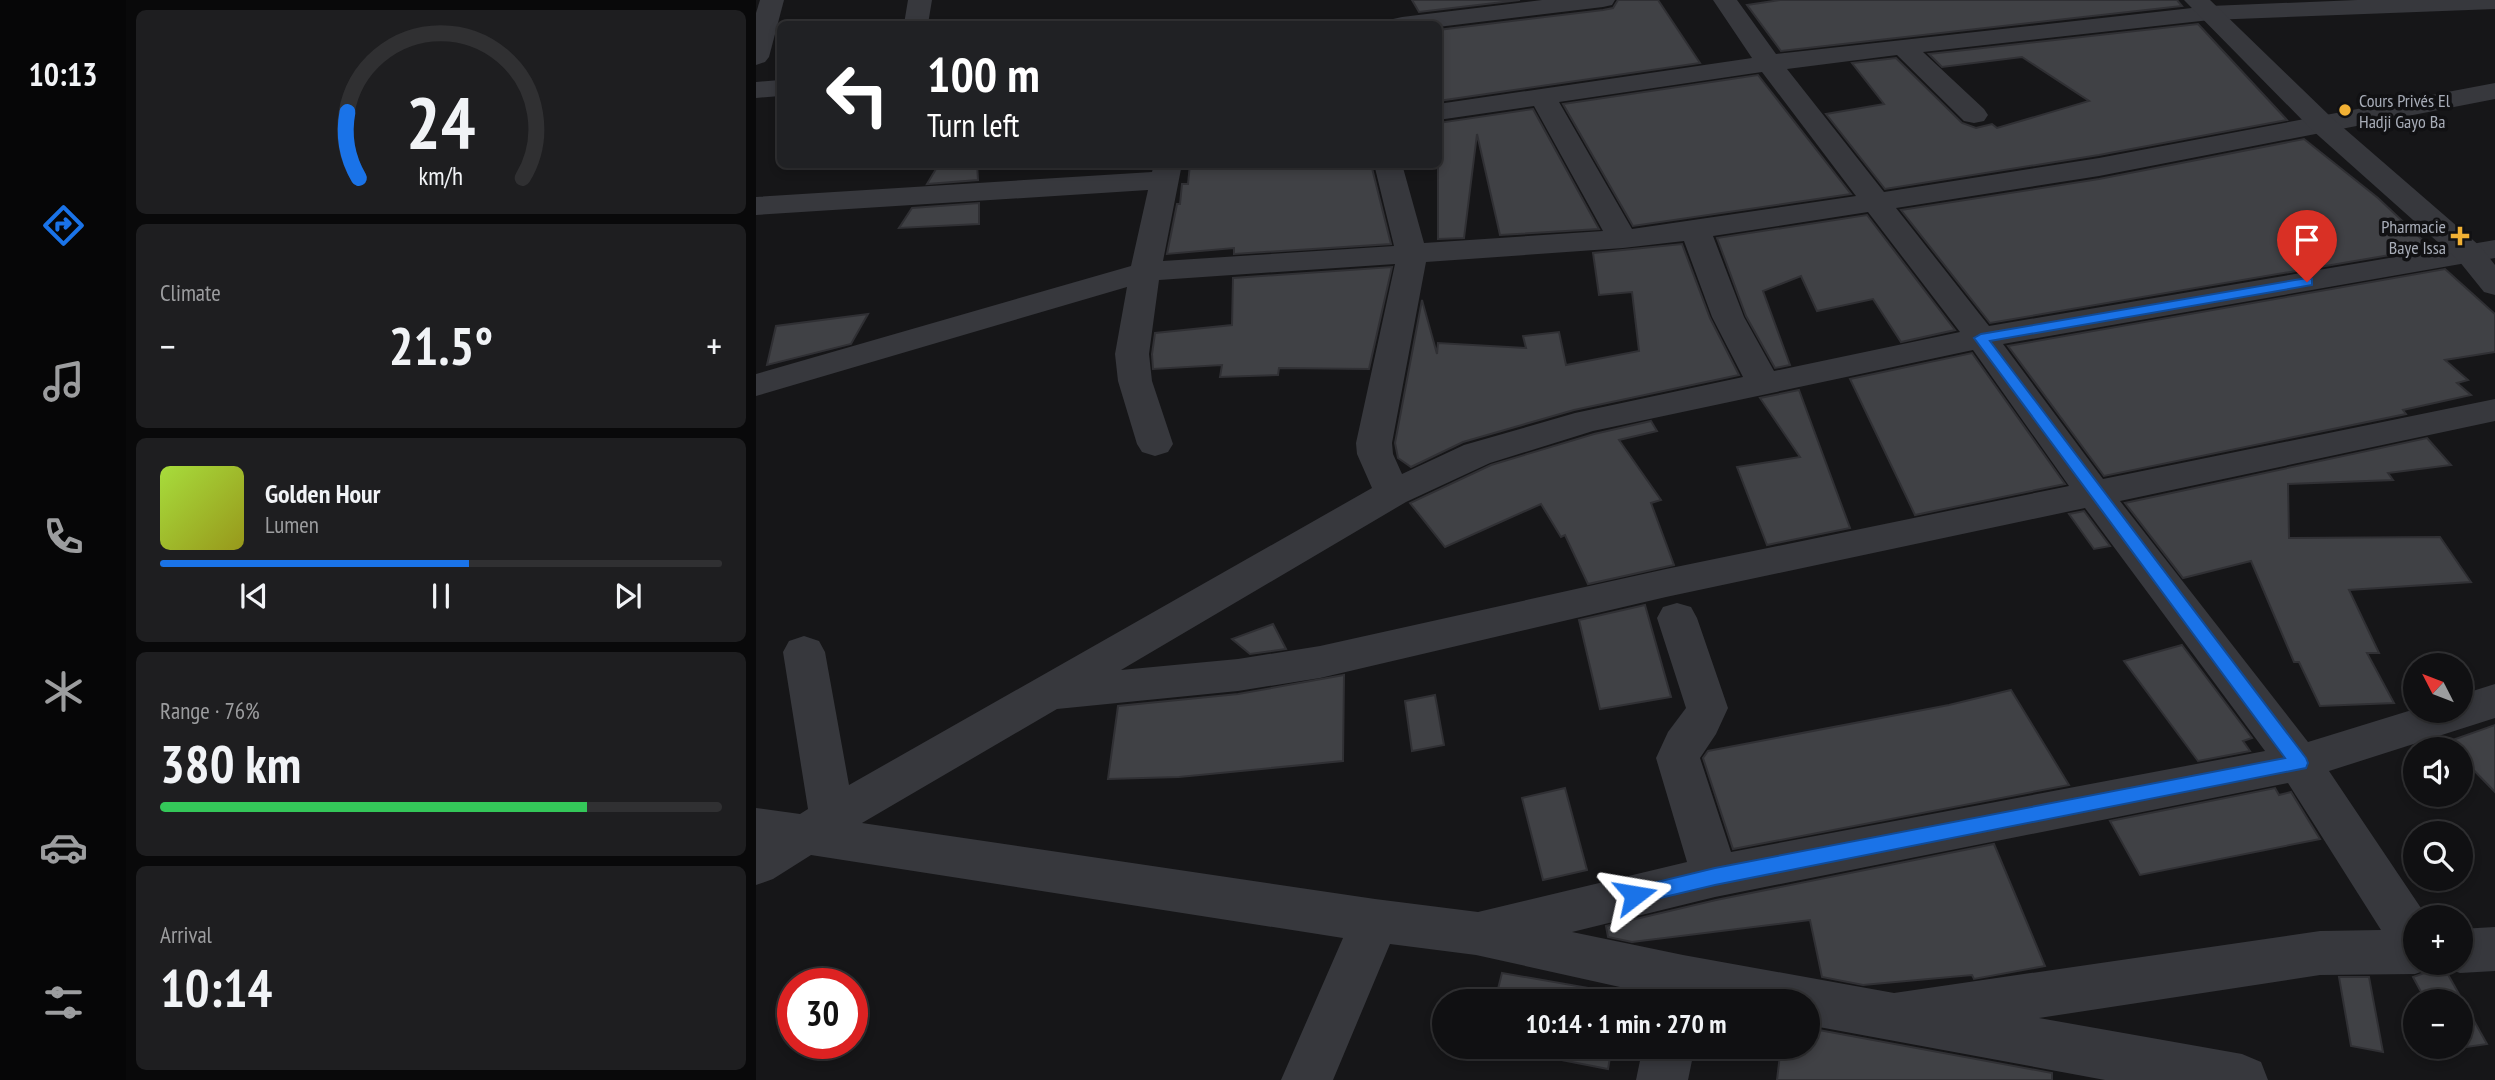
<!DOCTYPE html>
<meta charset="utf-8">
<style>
:root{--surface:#101012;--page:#1e1e20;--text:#f1f3f6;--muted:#9c9d9f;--line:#303032;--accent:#1a73e8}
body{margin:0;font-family:"PT Sans Narrow",sans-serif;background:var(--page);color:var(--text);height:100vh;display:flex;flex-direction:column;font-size:26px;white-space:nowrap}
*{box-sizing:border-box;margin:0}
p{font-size:23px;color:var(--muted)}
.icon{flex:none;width:38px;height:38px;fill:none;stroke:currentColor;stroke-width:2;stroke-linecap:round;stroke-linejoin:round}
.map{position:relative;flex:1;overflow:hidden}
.sheet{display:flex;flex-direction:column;gap:10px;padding:10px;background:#09090a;width:630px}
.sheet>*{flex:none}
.banner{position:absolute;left:21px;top:21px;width:665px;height:147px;border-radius:10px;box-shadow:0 4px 10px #0003,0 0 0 2px var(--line);background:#202124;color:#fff;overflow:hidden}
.needle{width:46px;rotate:312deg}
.controls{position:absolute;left:1647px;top:653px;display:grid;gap:14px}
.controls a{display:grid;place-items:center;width:70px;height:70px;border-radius:50%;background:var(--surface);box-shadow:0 4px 10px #0003,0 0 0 2px var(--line);font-size:35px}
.speed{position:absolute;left:21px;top:968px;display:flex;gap:14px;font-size:35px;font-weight:700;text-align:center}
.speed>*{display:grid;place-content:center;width:91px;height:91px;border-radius:50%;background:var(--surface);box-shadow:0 4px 10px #0003,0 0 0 2px var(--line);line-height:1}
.speed .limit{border:10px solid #d22;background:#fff;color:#111}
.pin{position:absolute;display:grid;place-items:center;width:60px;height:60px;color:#fff;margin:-72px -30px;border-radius:50% 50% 50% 0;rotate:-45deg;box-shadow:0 0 7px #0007}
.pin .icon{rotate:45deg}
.me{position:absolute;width:77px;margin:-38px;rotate:76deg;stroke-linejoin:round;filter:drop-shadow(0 0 5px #0008)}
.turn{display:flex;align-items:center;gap:24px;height:147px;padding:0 35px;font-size:32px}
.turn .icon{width:91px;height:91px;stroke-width:2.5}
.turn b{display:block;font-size:49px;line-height:60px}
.big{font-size:52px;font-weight:700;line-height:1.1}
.sheet .tile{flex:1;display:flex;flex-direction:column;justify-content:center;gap:10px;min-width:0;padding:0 24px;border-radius:10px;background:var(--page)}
.sheet .dial{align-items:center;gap:0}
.dial svg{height:182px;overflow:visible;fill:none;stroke:var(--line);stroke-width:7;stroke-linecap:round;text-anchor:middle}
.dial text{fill:var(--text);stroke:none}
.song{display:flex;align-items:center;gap:21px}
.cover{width:84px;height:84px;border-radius:10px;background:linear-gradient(135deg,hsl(80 70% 55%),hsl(60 70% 35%))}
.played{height:7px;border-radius:4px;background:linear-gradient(90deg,var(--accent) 55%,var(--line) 55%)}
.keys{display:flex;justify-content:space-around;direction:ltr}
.heat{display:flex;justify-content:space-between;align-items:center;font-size:38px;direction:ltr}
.charge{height:10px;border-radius:5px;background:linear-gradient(90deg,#34c759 76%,var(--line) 0)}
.trip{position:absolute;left:676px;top:989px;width:388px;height:70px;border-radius:35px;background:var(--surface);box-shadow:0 4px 10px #0003,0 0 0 2px var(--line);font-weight:700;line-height:70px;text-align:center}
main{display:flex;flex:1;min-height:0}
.tab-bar{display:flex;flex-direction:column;width:126px;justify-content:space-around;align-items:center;background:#060607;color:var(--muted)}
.tab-bar .icon{width:49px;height:49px}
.tab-bar .current{color:var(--accent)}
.tab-bar b{font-size:32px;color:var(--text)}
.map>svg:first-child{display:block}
</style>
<main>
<nav class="tab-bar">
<b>10:13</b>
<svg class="icon current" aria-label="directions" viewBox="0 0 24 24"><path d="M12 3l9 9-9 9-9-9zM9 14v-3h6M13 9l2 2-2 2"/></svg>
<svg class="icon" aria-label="music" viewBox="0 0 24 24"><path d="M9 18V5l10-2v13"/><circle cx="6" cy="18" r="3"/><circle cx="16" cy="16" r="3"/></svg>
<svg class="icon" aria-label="phone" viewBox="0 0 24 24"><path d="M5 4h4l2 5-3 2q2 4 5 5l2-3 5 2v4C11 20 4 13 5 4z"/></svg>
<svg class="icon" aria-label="climate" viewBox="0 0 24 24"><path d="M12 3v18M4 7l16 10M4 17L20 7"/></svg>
<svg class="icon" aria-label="car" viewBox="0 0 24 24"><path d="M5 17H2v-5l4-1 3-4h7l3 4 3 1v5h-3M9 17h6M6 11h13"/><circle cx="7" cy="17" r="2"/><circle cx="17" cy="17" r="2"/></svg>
<svg class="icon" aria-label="filters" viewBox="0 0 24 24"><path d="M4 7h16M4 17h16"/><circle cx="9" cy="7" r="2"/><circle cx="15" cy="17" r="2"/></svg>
</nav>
<section class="sheet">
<div class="tile dial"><svg viewBox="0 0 100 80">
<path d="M14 69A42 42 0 1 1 86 69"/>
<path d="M14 69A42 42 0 0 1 9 40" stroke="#1a73e8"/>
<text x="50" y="56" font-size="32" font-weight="700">24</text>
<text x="50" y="72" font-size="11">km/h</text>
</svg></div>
<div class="tile"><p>Climate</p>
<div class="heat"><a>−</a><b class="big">21.5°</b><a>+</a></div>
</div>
<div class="tile">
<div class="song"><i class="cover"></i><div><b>Golden Hour</b><p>Lumen</p></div></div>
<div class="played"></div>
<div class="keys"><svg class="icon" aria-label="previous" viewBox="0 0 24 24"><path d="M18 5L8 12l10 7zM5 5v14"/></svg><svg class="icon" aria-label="pause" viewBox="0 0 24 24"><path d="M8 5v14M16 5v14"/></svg><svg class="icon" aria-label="next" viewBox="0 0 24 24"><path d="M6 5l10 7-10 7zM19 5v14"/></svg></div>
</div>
<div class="tile"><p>Range · 76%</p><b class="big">380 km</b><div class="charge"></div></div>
<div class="tile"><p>Arrival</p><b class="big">10:14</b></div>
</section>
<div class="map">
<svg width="1739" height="1080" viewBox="0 0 1739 1080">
<rect width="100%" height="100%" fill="#161618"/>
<!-- building -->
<g fill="#404145" stroke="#303034" stroke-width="2">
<polygon points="656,0 764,0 663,12"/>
<polygon points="862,0 902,0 944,63 682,101 682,30 847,10 857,8"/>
<polygon points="1024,0 1421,0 1426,6 1025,51 991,5"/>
<polygon points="1442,24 1531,120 1343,155 1129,189 1070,114 1128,104 1096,63 1140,58 1206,123 1220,128 1236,124 1241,128 1333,101 1266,57 1186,67 1173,54"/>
<polygon points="1002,75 1095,194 877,226 807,104"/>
<polygon points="777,109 843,229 744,235 721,134 708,238 682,239 682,123"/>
<polygon points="1548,139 1622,198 1675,248 1234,323 1145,210 1343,179"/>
<polygon points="183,164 221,164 222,180 171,184"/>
<polygon points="434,164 615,164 635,244 478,254 478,248 411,254 421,204 424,204 426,184 432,184"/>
<polygon points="223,203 223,224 143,228 156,208"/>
<polygon points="1111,215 1199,330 1145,342 1117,299 1061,311 1045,276 1007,291 1034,365 1019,368 990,316 961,238"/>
<polygon points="926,244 954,318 983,375 818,410 707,442 655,467 642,458 639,443 666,300 681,354 682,343 770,348 767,336 803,332 810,365 883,351 876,292 843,295 837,253"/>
<polygon points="636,267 613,369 523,368 522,375 464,377 466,365 397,369 396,354 399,333 476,325 477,278"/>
<polygon points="1689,269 1739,314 1739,352 1689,360 1712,380 1701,383 1715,395 1647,410 1650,414 1348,476 1252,346"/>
<polygon points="112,314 95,344 11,365 20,326"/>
<polygon points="1216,353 1309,484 1159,515 1094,379"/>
<polygon points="1043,390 1094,528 1011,545 981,467 1044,457 1004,398"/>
<polygon points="895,421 901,431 863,440 905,500 895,503 918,565 832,584 809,535 805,537 785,504 689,547 654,503 735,465 838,434"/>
<polygon points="1671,438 1695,465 1632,473 1637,480 1532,484 1533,538 1684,537 1715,582 1593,590 1623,653 1611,653 1638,703 1564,706 1543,662 1538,662 1495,561 1427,578 1369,503"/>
<polygon points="1328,511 1354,546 1338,549 1313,514"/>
<polygon points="889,605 915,697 844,709 823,620"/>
<polygon points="517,624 530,649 494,654 476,639"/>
<polygon points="1426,645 1496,738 1487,741 1494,751 1442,761 1368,661"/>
<polygon points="588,675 587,761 423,777 352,779 362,706 482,694"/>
<polygon points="1255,690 1313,785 977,849 947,758 952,751 1193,705"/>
<polygon points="679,695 688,745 656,751 649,701"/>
<polygon points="1739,725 1739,792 1704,756 1704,749 1698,749 1691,742"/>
<polygon points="809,788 831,870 787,880 766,798"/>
<polygon points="1519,788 1523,795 1535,792 1564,839 1384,875 1354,821"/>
<polygon points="1238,844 1289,966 1218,979 1216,975 1107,985 1066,977 1054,920 876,942 852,937 850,926 960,900"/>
<polygon points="1680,965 1690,971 1731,1044 1697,1049 1695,1046 1704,1046 1704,1001 1670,1001 1657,977 1677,970"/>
<polygon points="746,973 867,994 866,1001 739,1001"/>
<polygon points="1583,977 1613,977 1627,1052 1595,1046"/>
<polygon points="1052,1028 1296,1073 1296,1080 1021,1080 1025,1046 1052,1046"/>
<polygon points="733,1046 856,1046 852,1069"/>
</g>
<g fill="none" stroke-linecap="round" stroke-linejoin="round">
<!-- minor -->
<g fill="#37383d" fill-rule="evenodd">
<polygon points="4,0 28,0 13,57 9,62 0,65 0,13"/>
<polygon points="152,0 176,0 172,24 148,24"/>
<polygon points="786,0 859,0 856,5 847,7 682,27 682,24 634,24 637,19 646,17"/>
<path d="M957,0H981L1020,54L1454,6L1601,0H1739V9L1454,20L1167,52L1228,109L1232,115L1228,121L1218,123L1208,121L1141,55L1031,69L1128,192L1343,158L1739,83V99L1343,176L1140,208L1233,326L1739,240V258L1247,344L1347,479L1739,399V421L1364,501L1552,742L1659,709L1704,710V695L1739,684V718L1573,771L1671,917H1659V962H1679L1676,968L1659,974L1564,975L1283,1018L1486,1054L1505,1062L1512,1080H1349L1052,1025V1001H927L720,955L634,944L577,1080H525L587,938L55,855L17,879L0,885V808L44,814L52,809L27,652L33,641L48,636L63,641L69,652L93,785L616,488L601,454L600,443L639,264L403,280L393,354L396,381L417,444L412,452L399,456L386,452L381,444L362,381L359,354L371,287L0,396V374L375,266L392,190L0,215V197L396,172L398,164H426L407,261L638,246L618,164H646L668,243L847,231L778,106L682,120V104L996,58ZM1006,72L1100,196L876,229L803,102ZM1112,212L1204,332L1018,371L988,317L957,236ZM928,241L956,317L987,377L819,413L708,445L646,474L637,454L636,443L670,262L867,248ZM1217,350L1313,486L910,569L564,646L482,659L365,670L650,502L734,463L837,431ZM1329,508L1509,751L975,852L944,758L960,734L972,708L941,618L935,607L921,603L907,607L901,618L930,708L912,732L900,758L931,862L722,912L619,899L106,823L301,709L482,691L564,678L910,597ZM1532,783L1625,930L1564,931L1138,993L927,955L816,932L959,897Z"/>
<polygon points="24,80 24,96 0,98 0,82"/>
<polygon points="1739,927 1739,971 1704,973 1687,967 1685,962 1704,962 1704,929"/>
<polygon points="887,1046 939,1046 932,1080 880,1080"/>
</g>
<!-- tertiary -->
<polygon fill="#37383d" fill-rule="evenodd" points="1428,0 1454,0 1575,117 1725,247 1739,265 1739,295 1728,292 1703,261 1555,129"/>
</g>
<!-- route -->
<polygon fill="#1a73e8" stroke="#114b97" stroke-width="2" points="1551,278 1556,279 1556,285 1234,341 1550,758 1552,763 1550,768 959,885 879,904 872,901 869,895 872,889 959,868 1529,758 1218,338 1225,334"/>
<!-- markers -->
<g fill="#f2b134" stroke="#111113" stroke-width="2.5">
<circle cx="1589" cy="110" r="7"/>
<path d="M1700.5 225.5h7v7h7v7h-7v7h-7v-7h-7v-7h7z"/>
</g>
<g text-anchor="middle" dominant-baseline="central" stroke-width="7" stroke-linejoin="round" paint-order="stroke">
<!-- far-poi labels -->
<g font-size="18" fill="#a8adb8" stroke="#111113" text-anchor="start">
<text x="1603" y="100">Cours Privés El<tspan x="1603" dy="21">Hadji Gayo Ba</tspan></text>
<text x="1690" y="226" text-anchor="end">Pharmacie<tspan x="1690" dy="21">Baye Issa</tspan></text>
</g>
</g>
</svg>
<div class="controls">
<a><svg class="needle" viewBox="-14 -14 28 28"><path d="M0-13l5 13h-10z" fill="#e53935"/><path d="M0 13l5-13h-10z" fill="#9c9d9f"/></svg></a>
<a><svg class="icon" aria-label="sound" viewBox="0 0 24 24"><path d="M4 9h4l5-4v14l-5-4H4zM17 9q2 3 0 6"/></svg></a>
<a><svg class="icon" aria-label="search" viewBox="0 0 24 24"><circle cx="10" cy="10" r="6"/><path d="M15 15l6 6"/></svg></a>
<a>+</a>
<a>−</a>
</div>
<div class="speed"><div class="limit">30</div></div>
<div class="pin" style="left:1551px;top:282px;background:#d93025"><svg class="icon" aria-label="arrive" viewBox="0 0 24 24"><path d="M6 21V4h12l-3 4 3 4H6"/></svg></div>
<svg class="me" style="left:879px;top:895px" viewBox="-20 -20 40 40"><path d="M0-17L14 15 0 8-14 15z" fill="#1a73e8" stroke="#fff" stroke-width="4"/></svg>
<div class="trip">10:14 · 1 min · 270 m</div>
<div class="banner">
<div class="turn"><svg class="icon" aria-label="left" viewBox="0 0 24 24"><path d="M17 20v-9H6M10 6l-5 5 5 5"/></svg><div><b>100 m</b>Turn left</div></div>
</div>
</div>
</main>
